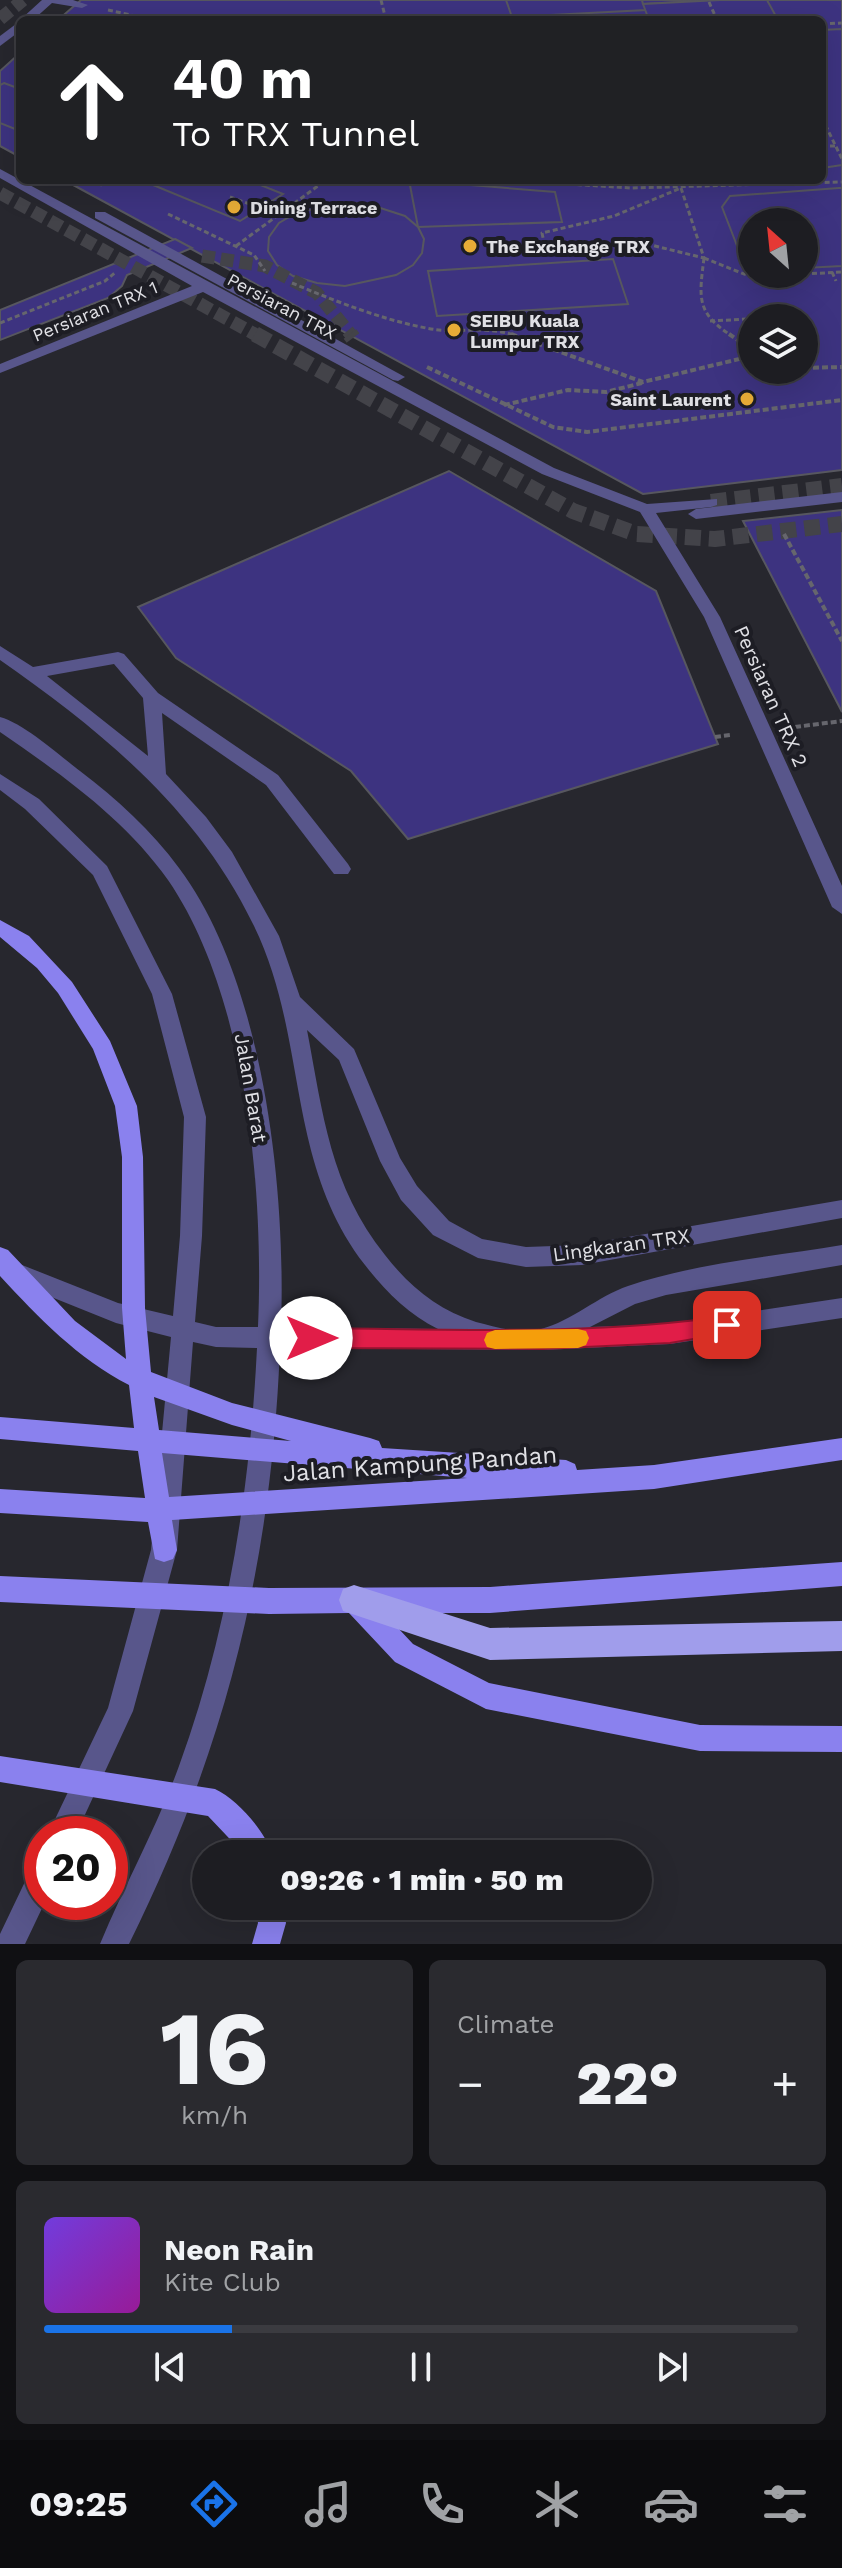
<!DOCTYPE html>
<meta charset="utf-8">
<style>
:root{--surface:#1d1d22;--page:#2a2a2f;--text:#f1f3f6;--muted:#a0a2a5;--line:#3b3b40;--accent:#1a73e8}
body{margin:0;font-family:"Work Sans",sans-serif;background:var(--page);color:var(--text);height:100vh;display:flex;flex-direction:column;font-size:30px;white-space:nowrap}
*{box-sizing:border-box;margin:0}
p{font-size:26px;color:var(--muted)}
.icon{flex:none;width:44px;height:44px;fill:none;stroke:currentColor;stroke-width:2;stroke-linecap:round;stroke-linejoin:round}
.map{position:relative;height:1944px;overflow:hidden}
.panel{display:flex;flex-direction:column;gap:16px;padding:16px;background:#101013;flex:1}
.panel>*{flex:none}
.banner{position:absolute;left:16px;top:16px;width:810px;height:168px;border-radius:12px;box-shadow:0 8px 32px #0002,0 0 0 2px var(--line);background:#202124;color:#fff;overflow:hidden}
.needle{width:52px;rotate:333deg}
.controls{position:absolute;left:738px;top:208px;display:grid;gap:16px}
.controls a{display:grid;place-items:center;width:80px;height:80px;border-radius:50%;background:var(--surface);box-shadow:0 8px 32px #0002,0 0 0 2px var(--line);font-size:40px}
.speed{position:absolute;left:24px;top:1816px;display:flex;gap:16px;font-size:40px;font-weight:700;text-align:center}
.speed>*{display:grid;place-content:center;width:104px;height:104px;border-radius:50%;background:var(--surface);box-shadow:0 8px 32px #0002,0 0 0 2px var(--line);line-height:1}
.speed .limit{border:12px solid #d22;background:#fff;color:#111}
.pin{position:absolute;display:grid;place-items:center;width:68px;height:68px;color:#fff;margin:-34px;border-radius:16px;box-shadow:0 4px 12px #0006}
.me{position:absolute;width:88px;margin:-44px;rotate:90deg;stroke-linejoin:round;filter:drop-shadow(0 0 6px #0008)}
.turn{display:flex;align-items:center;gap:28px;height:168px;padding:0 24px;font-size:36px}
.turn .icon{width:104px;height:104px;stroke-width:2.5}
.turn b{display:block;font-size:56px;line-height:68px}
.big{font-size:60px;font-weight:800;line-height:1.1}
.panel .card{flex:1;display:flex;flex-direction:column;justify-content:center;gap:12px;min-width:0;padding:0 28px;border-radius:12px;background:var(--page)}
.panel .dial{align-items:center;gap:0}
.dial b{font-size:104px;line-height:1}
.song{display:flex;align-items:center;gap:24px}
.cover{width:96px;height:96px;border-radius:12px;background:linear-gradient(135deg,hsl(260 70% 55%),hsl(300 70% 35%))}
.played{height:8px;border-radius:4px;background:linear-gradient(90deg,var(--accent) 25%,var(--line) 25%)}
.keys{display:flex;justify-content:space-around;direction:ltr}
.heat{display:flex;justify-content:space-between;align-items:center;font-size:44px;direction:ltr}
.panel .tiles{flex:1;display:grid;gap:16px;grid-template-columns:1fr 1fr}
.card:last-child{grid-column:span 2}
.trip{position:absolute;left:192px;top:1840px;width:460px;height:80px;border-radius:40px;background:var(--surface);box-shadow:0 8px 32px #0002,0 0 0 2px var(--line);font-weight:800;line-height:80px;text-align:center}
.menu{display:flex;height:128px;justify-content:space-around;align-items:center;background:#0c0c0e;color:var(--muted)}
.menu .icon{width:56px;height:56px}
.menu .active{color:var(--accent)}
.menu b{font-size:36px;color:var(--text)}
.map>svg:first-child{display:block}
</style>
<div class="map">
<svg width="842" height="1944" viewBox="0 0 842 1944">
<rect width="100%" height="100%" fill="#27272e"/>
<!-- building -->
<g fill="#3d3380" stroke="#57575f" stroke-width="2" fill-rule="evenodd">
<path d="M81,0H842V470L643,494L64,180H822V20H58ZM752,222H804V274H752ZM752,318H804V370H752Z"/>
<polygon points="506,0 642,0 646,10 512,17"/>
<polygon points="642,0 720,0 643,4"/>
<polygon points="720,0 767,0 778,20 649,20 643,4"/>
<polygon points="842,29 842,165 822,168 822,30"/>
<polygon points="20,53 20,157 0,146 0,71"/>
<polygon points="4,83 20,89 20,131 0,123 0,85"/>
<polygon points="141,180 248,180 283,194 240,221"/>
<polygon points="409,180 555,192 562,222 418,227"/>
<polygon points="839,188 842,188 842,266 804,268 804,222 752,222 752,265 741,256 722,207 730,196"/>
<polygon points="341,203 365,203 405,216 418,227 424,239 422,253 413,265 396,275 345,286 317,283 293,276 277,265 268,251 269,237 279,223 296,213"/>
<polygon points="175,239 192,248 127,275 122,286 108,298 0,340 0,310"/>
<polygon points="613,259 628,304 437,316 428,271"/>
<polygon points="449,471 656,591 718,744 408,839 351,771 176,658 138,607"/>
<polygon points="842,510 842,712 743,521"/>
</g>
<g fill="none" stroke-linecap="round" stroke-linejoin="round">
<!-- minor-tunnel-far1 -->
<g stroke="#434349" stroke-width="13" stroke-dasharray="13 6" stroke-linecap="butt">
<polyline points="0,19 23,0"/>
<polyline points="0,193 258,336"/>
<polyline points="202,256 265,266 317,293 352,336"/>
</g>
<!-- minor-tunnel -->
<g stroke="#434349" stroke-width="16" stroke-dasharray="16 8" stroke-linecap="butt">
<polyline points="255,334 573,511 636,534 715,539 842,524"/>
<polyline points="350,334 353,338"/>
<polyline points="711,502 842,486"/>
</g>
<!-- path-far1 -->
<g stroke="#66666d" stroke-width="3" stroke-dasharray="5 3" stroke-linecap="butt">
<polyline points="381,0 386,20"/>
<polyline points="709,2 717,20"/>
<polyline points="108,10 154,20"/>
<polyline points="822,24 842,23"/>
<polyline points="822,118 842,159"/>
<polyline points="822,146 836,146"/>
<polyline points="90,180 104,186"/>
<polyline points="505,180 631,188 842,182"/>
<polygon points="681,188 704,258 651,245 546,252 542,233 614,216"/>
<polyline points="230,197 278,214"/>
<polyline points="168,214 254,255 265,271"/>
<polyline points="236,246 326,180"/>
<polyline points="704,258 749,276 795,274"/>
<path d="M704,258C699,298 696,313 732,336"/>
<polyline points="832,272 836,281"/>
<polyline points="804,274 842,272"/>
<path d="M292,283C335,301 380,319 426,328C458,335 482,324 517,336"/>
<polyline points="710,321 748,319"/>
<polyline points="0,323 105,281 116,272"/>
</g>
<!-- path -->
<g stroke="#66666d" stroke-width="4" stroke-dasharray="6 3" stroke-linecap="butt">
<polyline points="511,334 643,382 752,356"/>
<polyline points="729,334 752,350"/>
<polyline points="427,367 553,427 587,432 842,400"/>
<polyline points="804,368 842,367"/>
<polyline points="504,405 568,390 606,392 642,383"/>
<polyline points="784,534 842,641"/>
<polyline points="795,727 842,721"/>
<polyline points="715,737 730,735"/>
</g>
<!-- minor -->
<g fill="#58568b" fill-rule="evenodd">
<polygon points="42,0 73,0 88,5 82,8 52,3 33,20 20,20"/>
<polygon points="20,21 20,31 0,46 0,36"/>
<polygon points="0,169 554,468 647,504 717,499 717,505 711,507 656,513 720,617 842,886 842,914 832,907 704,617 640,512 542,474 203,292 0,373 0,364 192,286 0,178"/>
<polygon points="95,212 105,212 405,377 398,381 393,380 95,218"/>
<polygon points="842,492 842,502 696,519 688,514 696,509"/>
<path d="M0,646L33,667L118,652L124,654L158,693L278,775L348,864L351,869L348,874H334L266,785L162,713L166,774L206,817L232,852L279,936L300,997L354,1049L400,1158L417,1186L449,1221L482,1239L526,1247L582,1245L842,1200V1218L582,1265L526,1267L478,1258L433,1235L401,1200L380,1161L339,1060L307,1030C323,1114 330,1186 385,1255C409,1286 438,1310 476,1322C496,1327 521,1335 541,1329C572,1321 598,1296 628,1286C696,1263 771,1257 842,1245V1265L666,1295L635,1304L590,1327L670,1324L842,1298V1318L670,1344L543,1350L280,1348C271,1567 226,1748 129,1944H100C125,1884 157,1827 179,1766C228,1632 250,1489 257,1348L216,1347L193,1342L177,1550L133,1711L76,1834H48L108,1708L151,1550L171,1337L116,1323L4,1278L1,1271L4,1264L12,1261L118,1303L173,1316L180,1236L184,1117L152,994L93,875L25,809L0,790V774L39,799L107,866L172,994L206,1117L202,1236L195,1322L216,1327H258C264,1191 247,995 168,880C125,819 61,774 0,732V717C25,724 59,755 80,771C117,799 152,831 179,868C264,982 286,1188 281,1327L438,1329C408,1314 385,1291 365,1265C284,1160 309,1037 253,924C197,809 103,732 0,660ZM114,664L143,698L148,756L47,676Z"/>
<polygon points="42,1863 42,1902 45,1902 25,1944 0,1944 0,1934 32,1867"/>
</g>
<!-- major -->
<g fill="#8a81ee" fill-rule="evenodd">
<path d="M0,920L29,936L72,982L110,1041L137,1106L143,1157L145,1308L151,1372L232,1403L370,1438L379,1441L382,1448L566,1460L575,1464L577,1470L654,1465L842,1438V1460L654,1489L172,1520L177,1550L173,1559L164,1562L155,1559L148,1522L0,1513V1489L145,1498L138,1451L0,1439V1417L134,1428L129,1385C78,1359 38,1317 0,1276V1247L8,1250L75,1321L126,1359L122,1308V1157L115,1106L93,1049L58,993L37,968L0,937ZM154,1397L232,1425L291,1441L159,1430ZM162,1453L431,1475L467,1478L169,1497Z"/>
<polygon points="842,1562 842,1586 490,1613 384,1613 413,1644 489,1683 700,1725 842,1726 842,1752 700,1751 486,1709 395,1662 349,1613 269,1614 0,1602 0,1576 269,1588 490,1587"/>
<path d="M0,1756L215,1789C237,1799 265,1831 272,1854H244L208,1816L0,1782Z"/>
<polygon points="255,1906 283,1906 286,1923 280,1944 252,1944 258,1923"/>
</g>
<!-- highway -->
<polygon fill="#a09deb" fill-rule="evenodd" points="354,1585 490,1628 842,1621 842,1651 490,1660 343,1611 339,1600 343,1589"/>
</g>
<!-- route -->
<path fill="#e11d48" stroke="#92132f" stroke-width="2" d="M727,1316L735,1319L738,1325L735,1332L670,1343L543,1349L311,1348L304,1345L301,1338L304,1331L311,1328C450,1329 590,1336 727,1316Z"/>
<!-- slow -->
<polygon fill="#f59e0b" points="578,1329 586,1331 589,1338 586,1345 578,1348 495,1349 487,1347 484,1340 487,1333 495,1330"/>
<!-- markers -->
<g fill="#e7ac37" stroke="#1d1d24" stroke-width="3">
<circle cx="234" cy="207" r="8"/>
<circle cx="470" cy="246" r="8"/>
<circle cx="454" cy="330" r="8"/>
<circle cx="747" cy="399" r="8"/>
</g>
<g text-anchor="middle" dominant-baseline="central" stroke-width="8" stroke-linejoin="round" paint-order="stroke">
<!-- far-poi labels -->
<g font-size="18" font-weight="bold" fill="#e0e0e5" stroke="#1d1d24" text-anchor="start">
<text x="250" y="207">Dining Terrace</text>
<text x="486" y="246">The Exchange TRX</text>
<text x="470" y="320">SEIBU Kuala<tspan x="470" dy="21">Lumpur TRX</tspan></text>
<text x="731" y="399" text-anchor="end">Saint Laurent</text>
</g>
<!-- far-street labels -->
<g font-size="18" fill="#e0e0e5" stroke="#1d1d24">
<text transform="translate(282 306) rotate(28)">Persiaran TRX</text>
<text transform="translate(95 311) rotate(-22)">Persiaran TRX 1</text>
</g>
<!-- street labels -->
<g font-size="20" fill="#e0e0e5" stroke="#1d1d24">
<text transform="translate(771 696) rotate(66)">Persiaran TRX 2</text>
<text transform="translate(251 1088) rotate(80)">Jalan Barat</text>
<text transform="translate(621 1245) rotate(-8)">Lingkaran TRX</text>
</g>
<!-- near-street labels -->
<g font-size="24" fill="#e0e0e5" stroke="#1d1d24">
<text transform="translate(420 1464) rotate(-4)">Jalan Kampung Pandan</text>
</g>
</g>
</svg>
<div class="controls">
<a><svg class="needle" viewBox="-14 -14 28 28"><path d="M0-13l5 13h-10z" fill="#e53935"/><path d="M0 13l5-13h-10z" fill="#a0a2a5"/></svg></a>
<a><svg class="icon" aria-label="layers" viewBox="0 0 24 24"><path d="M12 4l9 5-9 5-9-5zM3 14l9 5 9-5"/></svg></a>
</div>
<div class="speed"><div class="limit">20</div></div>
<div class="pin" style="left:727px;top:1325px;background:#d93025"><svg class="icon" aria-label="arrive" viewBox="0 0 24 24"><path d="M6 21V4h12l-3 4 3 4H6"/></svg></div>
<svg class="me" style="left:311px;top:1338px" viewBox="-20 -20 40 40"><circle r="19" fill="#fff"/><path d="M0-13L10 11 0 6-10 11z" fill="#e11d48"/></svg>
<div class="trip">09:26 · 1 min · 50 m</div>
<div class="banner">
<div class="turn"><svg class="icon" aria-label="ahead" viewBox="0 0 24 24"><path d="M12 20V5M6 11l6-6 6 6"/></svg><div><b>40 m</b>To TRX Tunnel</div></div>
</div>
</div>
<section class="panel">
<div class="tiles">
<div class="card dial"><b>16</b><p>km/h</p></div>
<div class="card"><p>Climate</p>
<div class="heat"><a>−</a><b class="big">22°</b><a>+</a></div>
</div>
<div class="card">
<div class="song"><i class="cover"></i><div><b>Neon Rain</b><p>Kite Club</p></div></div>
<div class="played"></div>
<div class="keys"><svg class="icon" aria-label="previous" viewBox="0 0 24 24"><path d="M18 5L8 12l10 7zM5 5v14"/></svg><svg class="icon" aria-label="pause" viewBox="0 0 24 24"><path d="M8 5v14M16 5v14"/></svg><svg class="icon" aria-label="next" viewBox="0 0 24 24"><path d="M6 5l10 7-10 7zM19 5v14"/></svg></div>
</div>
</div>
</section>
<nav class="menu">
<b>09:25</b>
<svg class="icon active" aria-label="directions" viewBox="0 0 24 24"><path d="M12 3l9 9-9 9-9-9zM9 14v-3h6M13 9l2 2-2 2"/></svg>
<svg class="icon" aria-label="music" viewBox="0 0 24 24"><path d="M9 18V5l10-2v13"/><circle cx="6" cy="18" r="3"/><circle cx="16" cy="16" r="3"/></svg>
<svg class="icon" aria-label="phone" viewBox="0 0 24 24"><path d="M5 4h4l2 5-3 2q2 4 5 5l2-3 5 2v4C11 20 4 13 5 4z"/></svg>
<svg class="icon" aria-label="climate" viewBox="0 0 24 24"><path d="M12 3v18M4 7l16 10M4 17L20 7"/></svg>
<svg class="icon" aria-label="car" viewBox="0 0 24 24"><path d="M5 17H2v-5l4-1 3-4h7l3 4 3 1v5h-3M9 17h6M6 11h13"/><circle cx="7" cy="17" r="2"/><circle cx="17" cy="17" r="2"/></svg>
<svg class="icon" aria-label="filters" viewBox="0 0 24 24"><path d="M4 7h16M4 17h16"/><circle cx="9" cy="7" r="2"/><circle cx="15" cy="17" r="2"/></svg>
</nav>
